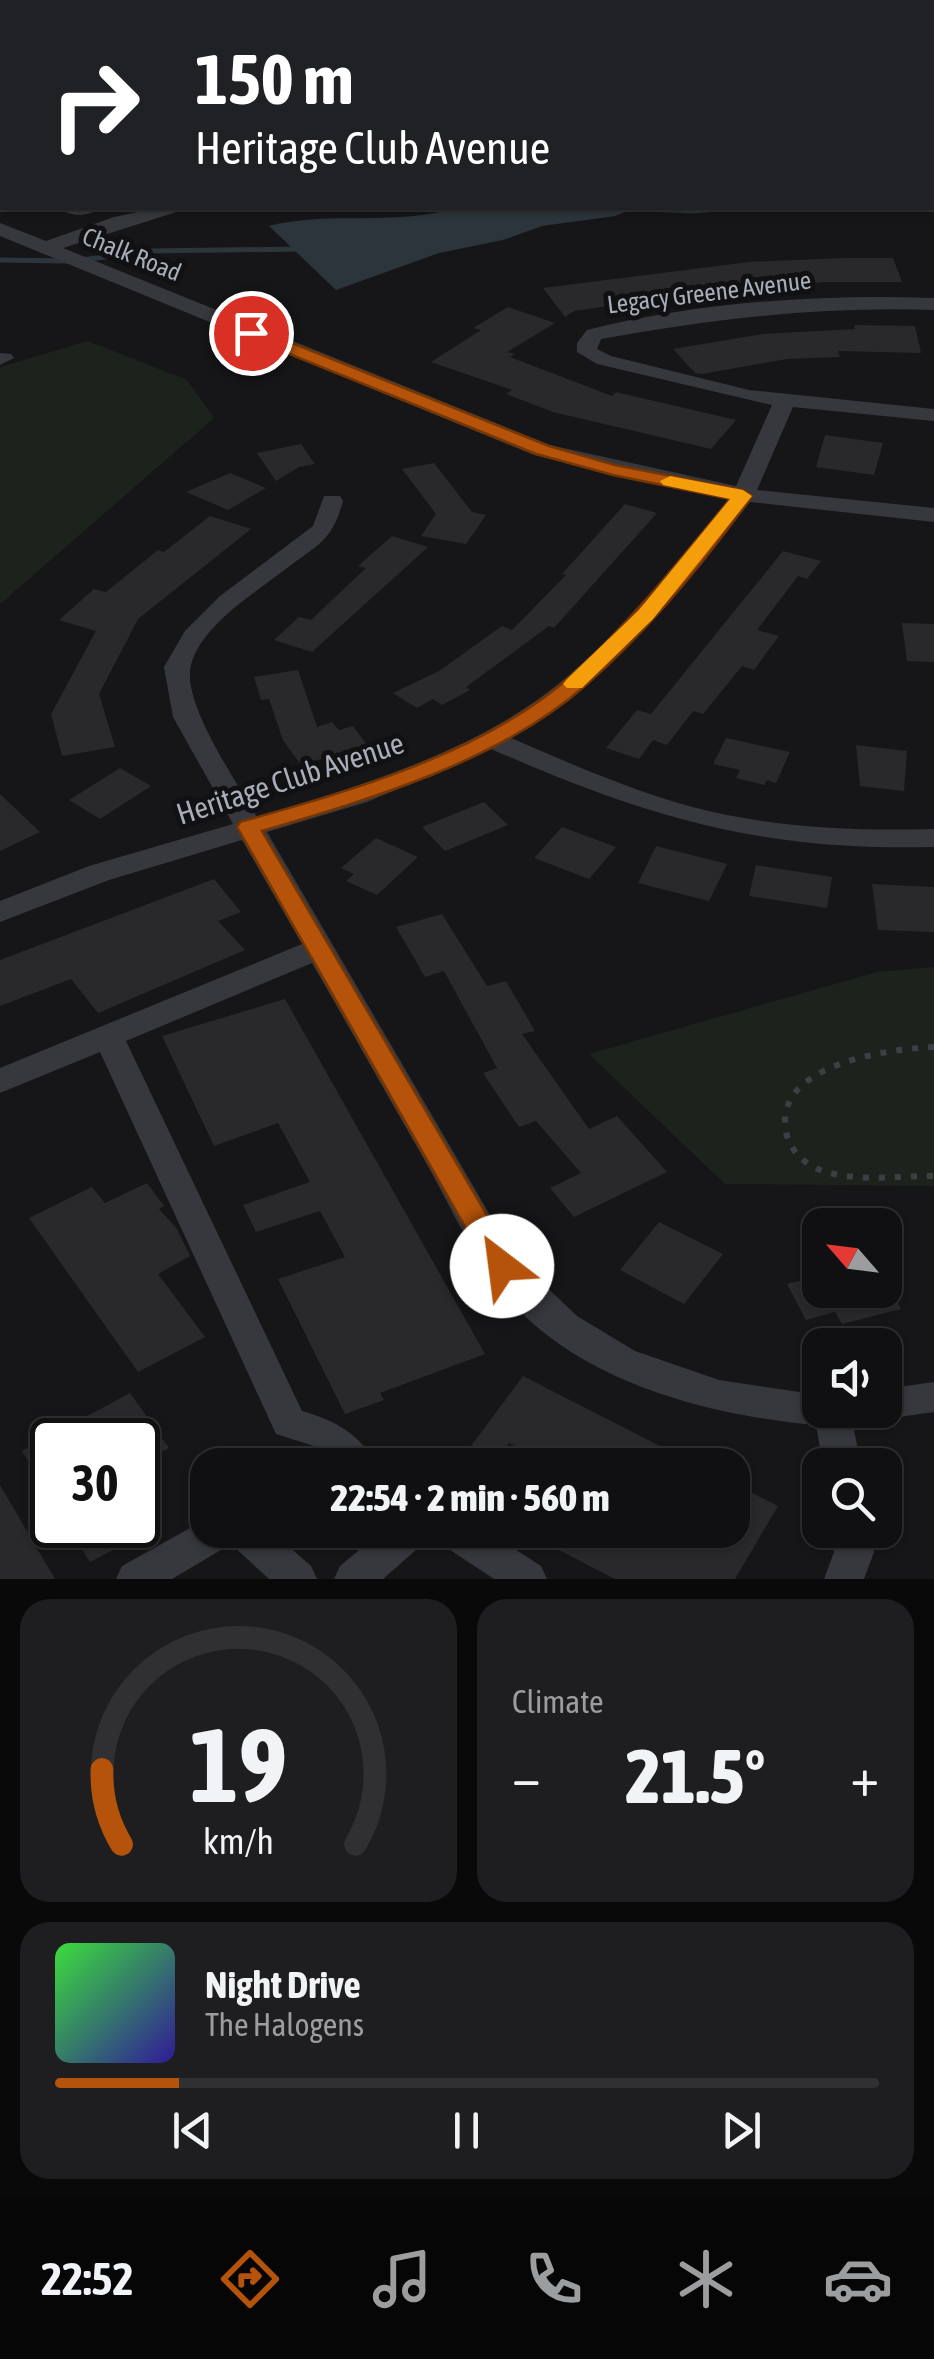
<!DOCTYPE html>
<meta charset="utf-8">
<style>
:root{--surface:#101012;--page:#1e1e20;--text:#f1f3f6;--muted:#9c9d9f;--line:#303032;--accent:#b45309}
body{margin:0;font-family:"Asap Condensed",sans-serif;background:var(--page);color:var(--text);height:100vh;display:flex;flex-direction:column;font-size:38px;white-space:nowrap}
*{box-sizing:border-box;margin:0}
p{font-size:32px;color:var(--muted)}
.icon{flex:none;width:55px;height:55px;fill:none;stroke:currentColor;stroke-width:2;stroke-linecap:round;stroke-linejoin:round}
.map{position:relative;height:1579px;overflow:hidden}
.panel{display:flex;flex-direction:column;gap:20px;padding:20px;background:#09090a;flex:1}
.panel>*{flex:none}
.hud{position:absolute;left:0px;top:0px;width:935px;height:210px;box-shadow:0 2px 8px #0004,0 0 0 2px var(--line);background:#202124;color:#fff;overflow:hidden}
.needle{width:65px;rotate:298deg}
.controls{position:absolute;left:802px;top:1208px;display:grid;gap:20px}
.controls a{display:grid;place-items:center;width:100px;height:100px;border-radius:20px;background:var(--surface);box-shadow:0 2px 8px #0004,0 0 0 2px var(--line);font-size:50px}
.speed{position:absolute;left:30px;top:1418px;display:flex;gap:20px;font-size:50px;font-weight:700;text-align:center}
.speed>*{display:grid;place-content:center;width:130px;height:130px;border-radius:50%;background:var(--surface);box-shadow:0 2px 8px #0004,0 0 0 2px var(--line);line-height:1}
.speed .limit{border:5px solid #111;border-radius:15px;background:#fff;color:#111}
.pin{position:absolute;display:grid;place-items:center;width:85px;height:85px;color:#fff;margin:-42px;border:5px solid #fff;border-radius:50%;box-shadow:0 2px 10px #0007}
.me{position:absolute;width:110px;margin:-55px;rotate:330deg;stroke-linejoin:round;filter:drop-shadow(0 0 8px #0008)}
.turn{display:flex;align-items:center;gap:35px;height:210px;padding:0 30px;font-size:45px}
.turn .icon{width:130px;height:130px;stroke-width:2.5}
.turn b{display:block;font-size:70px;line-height:85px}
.big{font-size:75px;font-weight:800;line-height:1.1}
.panel .widget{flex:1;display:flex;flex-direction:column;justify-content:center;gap:15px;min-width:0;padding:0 35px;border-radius:30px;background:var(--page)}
.panel .dial{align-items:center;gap:0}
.dial svg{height:260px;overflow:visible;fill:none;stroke:var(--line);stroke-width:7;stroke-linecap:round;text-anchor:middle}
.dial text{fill:var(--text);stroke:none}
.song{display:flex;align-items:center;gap:30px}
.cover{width:120px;height:120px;border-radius:15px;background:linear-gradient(135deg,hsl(120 70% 55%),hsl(250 70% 35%))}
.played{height:10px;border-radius:5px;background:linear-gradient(90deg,var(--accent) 15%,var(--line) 15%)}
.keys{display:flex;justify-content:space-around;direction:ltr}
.heat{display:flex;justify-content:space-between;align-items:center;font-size:55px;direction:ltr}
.panel .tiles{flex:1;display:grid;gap:20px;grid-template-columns:1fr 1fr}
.widget:last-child{grid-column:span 2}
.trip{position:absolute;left:190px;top:1448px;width:560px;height:100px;border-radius:30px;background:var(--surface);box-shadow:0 2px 8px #0004,0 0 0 2px var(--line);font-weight:800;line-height:100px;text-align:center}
.dock{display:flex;height:160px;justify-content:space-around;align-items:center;background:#060607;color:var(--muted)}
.dock .icon{width:70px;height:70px}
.dock .selected{color:var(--accent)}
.dock b{font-size:45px;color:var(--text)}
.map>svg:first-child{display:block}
</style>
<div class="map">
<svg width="934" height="1579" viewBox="0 0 934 1579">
<rect width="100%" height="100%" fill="#161618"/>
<!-- green -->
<g fill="#1c231d">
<polygon points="88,341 187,380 214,418 0,604 0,367"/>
<polygon points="934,967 934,1186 725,1184 589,1054 877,972"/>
</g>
<!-- water -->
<path fill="#2c353c" d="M455,208H635L615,216L542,226L503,240L439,253L336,290L269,226C331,210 394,227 455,208Z"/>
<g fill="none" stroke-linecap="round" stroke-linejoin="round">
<!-- stream -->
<g stroke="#2c353c" stroke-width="5">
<polyline points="629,208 693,211 729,208"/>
<polyline points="0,260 68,261"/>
<polyline points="82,260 149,251 303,249"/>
</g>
</g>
<!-- building -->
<g fill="#29292c">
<polygon points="843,258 893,258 902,282 824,282 696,293 574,311 565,317 543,288 749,262"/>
<polygon points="508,307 555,323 507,352 515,354 510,357 612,396 616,392 736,420 711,449 553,412 506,394 512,390 431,362 481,330 473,328"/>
<polygon points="854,325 915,326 921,353 838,351 840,357 787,359 702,374 695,373 673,349 763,334 855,329"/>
<polygon points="825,435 883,443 874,475 816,467"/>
<polygon points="301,444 315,464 299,467 276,481 257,453"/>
<polygon points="434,463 472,512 486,515 466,544 421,536 436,514 402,469"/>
<polygon points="230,473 266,488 228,510 186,492"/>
<polygon points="625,504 657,513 554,628 549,626 466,687 470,690 442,705 433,699 417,708 393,693 439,671 502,626 512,630 566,575 562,574"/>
<polygon points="210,516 251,529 138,619 99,694 115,747 62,756 51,714 96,631 59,620 94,589 106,592 158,550 164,552"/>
<polygon points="392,536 428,547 312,652 274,640 299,617 311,620 366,568 358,566"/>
<polygon points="783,551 821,561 807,579 798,576 757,630 779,636 754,670 742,666 703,714 693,711 667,745 653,740 639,759 606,748 637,710 651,714"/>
<polygon points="902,623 934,624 934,662 907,661"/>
<polygon points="298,670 317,727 332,722 339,730 353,726 367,745 301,765 283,740 269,699 261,700 254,677"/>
<polygon points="726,738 790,752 776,783 767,780 764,785 736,778 740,770 713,764"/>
<polygon points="856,745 907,751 904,791 860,786"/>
<polygon points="120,768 151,786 100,819 69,800"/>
<polygon points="0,794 40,832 0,851"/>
<polygon points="484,802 508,825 445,851 422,827"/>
<polygon points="562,827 616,847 589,879 534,858"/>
<polygon points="376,838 418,857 377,895 346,881 354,874 341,868"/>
<polygon points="656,846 727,864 709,901 638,883"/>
<polygon points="756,865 832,877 827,908 749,896"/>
<polygon points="214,879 241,912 218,921 245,950 98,1013 71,979 0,1006 0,960"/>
<polygon points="872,884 934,887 934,932 878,930"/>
<polygon points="442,914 487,986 506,981 535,1031 522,1034 589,1129 617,1116 667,1172 574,1217 550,1188 581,1173 536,1121 519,1127 483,1073 497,1068 444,971 425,977 396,927"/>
<polygon points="285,999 485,1354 380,1393 384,1400 345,1414 278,1279 345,1257 320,1211 256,1232 243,1205 310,1182 278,1123 214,1146 162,1036"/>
<polygon points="147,1183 164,1206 159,1209 177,1229 190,1256 158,1274 205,1337 138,1372 29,1218 92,1187 105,1203"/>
<polygon points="659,1222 723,1254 684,1304 620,1270"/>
<polygon points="820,1276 820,1290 890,1290 901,1309 842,1324 835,1312 806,1320 787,1284"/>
<polygon points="523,1376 697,1465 552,1465 509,1443 490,1465 457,1465"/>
<polygon points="130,1393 169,1448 138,1465 138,1440 52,1440 52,1501 22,1451"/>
<polygon points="732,1483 778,1506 735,1579 615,1579 557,1549 569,1530 732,1530"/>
<polygon points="0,1485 55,1579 0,1579"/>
<polygon points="67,1525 120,1525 130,1541 90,1562"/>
</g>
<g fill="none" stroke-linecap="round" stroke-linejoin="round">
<!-- path -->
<path stroke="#3d3f44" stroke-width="6" stroke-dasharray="6 10" stroke-linecap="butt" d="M934,1047C887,1049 768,1065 787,1136C792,1151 803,1163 818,1169C853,1183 896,1176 934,1176"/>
<!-- minor -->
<g fill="#37383d" fill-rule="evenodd">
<polygon points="184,0 200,0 202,2 186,2"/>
<rect x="0" y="54" width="2" height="10"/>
<path d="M60,208H99C91,217 68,217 60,208Z"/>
<path d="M157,208H189L63,248L550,445L736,486L772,405L597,364L577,352V343L587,330C699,302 819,294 934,298V310C821,306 711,319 601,339L597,349L611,356L749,390L934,409V421L793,407L757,490L934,508V522L750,502C679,593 611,677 511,738C576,766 643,796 713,812C785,828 860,831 934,829V847C760,851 649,818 491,749L367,802L267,832L514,1256L577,1316L635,1351L719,1380L820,1395V1410H850L861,1465H823L816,1425C698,1414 559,1377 488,1273C464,1238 446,1198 425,1161C387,1095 350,1029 312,963L126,1041L302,1411C334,1420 361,1434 376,1465H332L314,1446L276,1434L100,1052L0,1093V1068L302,944L242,840L109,880L0,922V901L89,866L233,824L173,717L164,667L185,631L220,596L313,526L324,496H340L343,501C332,541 319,544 287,568C255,593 202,624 191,665C181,702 238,784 257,817C364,785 484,749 569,675C629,623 680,561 729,499L534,455L0,236V223L46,241L114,217Z"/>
<polygon points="0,353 11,354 14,358 0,365"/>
<polygon points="934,1382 934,1412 885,1419 869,1410 885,1410 885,1389"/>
<polygon points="208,1518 208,1530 270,1530 311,1566 317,1579 269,1579 231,1544 172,1579 116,1579 122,1566"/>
<polygon points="383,1530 431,1530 425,1542 383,1579 334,1579 340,1566"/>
<polygon points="432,1530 485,1530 541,1566 547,1579 494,1579 438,1542"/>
<polygon points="831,1530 871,1530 874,1552 864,1579 824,1579 834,1552"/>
</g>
</g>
<!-- route -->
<path fill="#b45309" stroke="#753606" stroke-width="2.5" d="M245,329H257L549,446L615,465L743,490L752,496C704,563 649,630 586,685C500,761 371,799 262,831L512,1258L517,1266L512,1274L502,1277L492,1274L237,827L240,822C350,791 485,753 572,675C631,622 680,560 730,499L613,475L536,454L245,336Z"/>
<!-- slow -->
<polygon fill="#f59e0b" points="670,476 743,490 752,496 653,619 582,688 567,688 563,684 567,679 639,610 730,499 663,485 660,481"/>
<g text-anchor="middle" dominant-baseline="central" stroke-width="10" stroke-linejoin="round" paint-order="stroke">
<!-- far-street labels -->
<g font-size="25" fill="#a8adb8" stroke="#111113">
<text transform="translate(132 254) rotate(22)">Chalk Road</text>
<text transform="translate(709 292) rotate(-7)">Legacy Greene Avenue</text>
</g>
<!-- street labels -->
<g font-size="30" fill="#a8adb8" stroke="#111113">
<text transform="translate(290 778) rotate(-18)">Heritage Club Avenue</text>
</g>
</g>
</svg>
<div class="controls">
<a><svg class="needle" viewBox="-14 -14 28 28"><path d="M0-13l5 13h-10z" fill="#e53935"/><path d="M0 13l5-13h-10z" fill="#9c9d9f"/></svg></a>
<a><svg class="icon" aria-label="sound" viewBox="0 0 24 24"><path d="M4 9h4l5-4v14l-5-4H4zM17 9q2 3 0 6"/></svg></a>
<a><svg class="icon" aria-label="search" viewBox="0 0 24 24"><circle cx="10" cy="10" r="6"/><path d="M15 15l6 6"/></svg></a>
</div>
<div class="speed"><div class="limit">30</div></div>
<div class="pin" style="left:251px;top:333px;background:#d93025"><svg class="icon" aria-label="arrive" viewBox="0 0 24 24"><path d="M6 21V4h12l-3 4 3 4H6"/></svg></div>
<svg class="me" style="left:502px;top:1266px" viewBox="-20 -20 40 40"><circle r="19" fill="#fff"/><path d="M0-13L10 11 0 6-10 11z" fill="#b45309"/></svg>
<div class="trip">22:54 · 2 min · 560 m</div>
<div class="hud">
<div class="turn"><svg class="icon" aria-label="right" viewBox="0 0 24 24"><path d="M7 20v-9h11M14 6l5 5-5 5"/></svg><div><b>150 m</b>Heritage Club Avenue</div></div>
</div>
</div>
<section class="panel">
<div class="tiles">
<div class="widget dial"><svg viewBox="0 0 100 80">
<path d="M14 69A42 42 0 1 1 86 69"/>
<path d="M14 69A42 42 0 0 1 8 46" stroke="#b45309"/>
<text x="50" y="56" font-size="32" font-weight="700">19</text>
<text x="50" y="72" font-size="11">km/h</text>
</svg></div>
<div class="widget"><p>Climate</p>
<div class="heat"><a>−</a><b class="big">21.5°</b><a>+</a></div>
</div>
<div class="widget">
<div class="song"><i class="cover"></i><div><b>Night Drive</b><p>The Halogens</p></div></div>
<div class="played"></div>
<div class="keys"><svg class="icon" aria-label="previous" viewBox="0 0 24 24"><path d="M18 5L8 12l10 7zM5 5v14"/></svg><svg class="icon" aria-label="pause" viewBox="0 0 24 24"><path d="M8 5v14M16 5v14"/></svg><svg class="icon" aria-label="next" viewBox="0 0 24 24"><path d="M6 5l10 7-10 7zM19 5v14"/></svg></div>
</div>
</div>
</section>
<nav class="dock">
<b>22:52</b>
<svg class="icon selected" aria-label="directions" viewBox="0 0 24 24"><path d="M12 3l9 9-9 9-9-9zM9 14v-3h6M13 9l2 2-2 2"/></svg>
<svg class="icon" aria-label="music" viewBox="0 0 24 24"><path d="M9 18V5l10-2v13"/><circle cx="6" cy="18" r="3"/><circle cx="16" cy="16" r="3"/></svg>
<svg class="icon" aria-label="phone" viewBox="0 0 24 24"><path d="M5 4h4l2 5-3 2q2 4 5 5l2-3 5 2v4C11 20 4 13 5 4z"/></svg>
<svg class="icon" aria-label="climate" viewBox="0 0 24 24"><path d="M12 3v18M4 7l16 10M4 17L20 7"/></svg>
<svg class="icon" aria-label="car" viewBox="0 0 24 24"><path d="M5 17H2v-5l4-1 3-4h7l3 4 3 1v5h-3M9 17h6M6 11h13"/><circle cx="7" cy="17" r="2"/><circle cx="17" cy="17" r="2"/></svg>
</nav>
